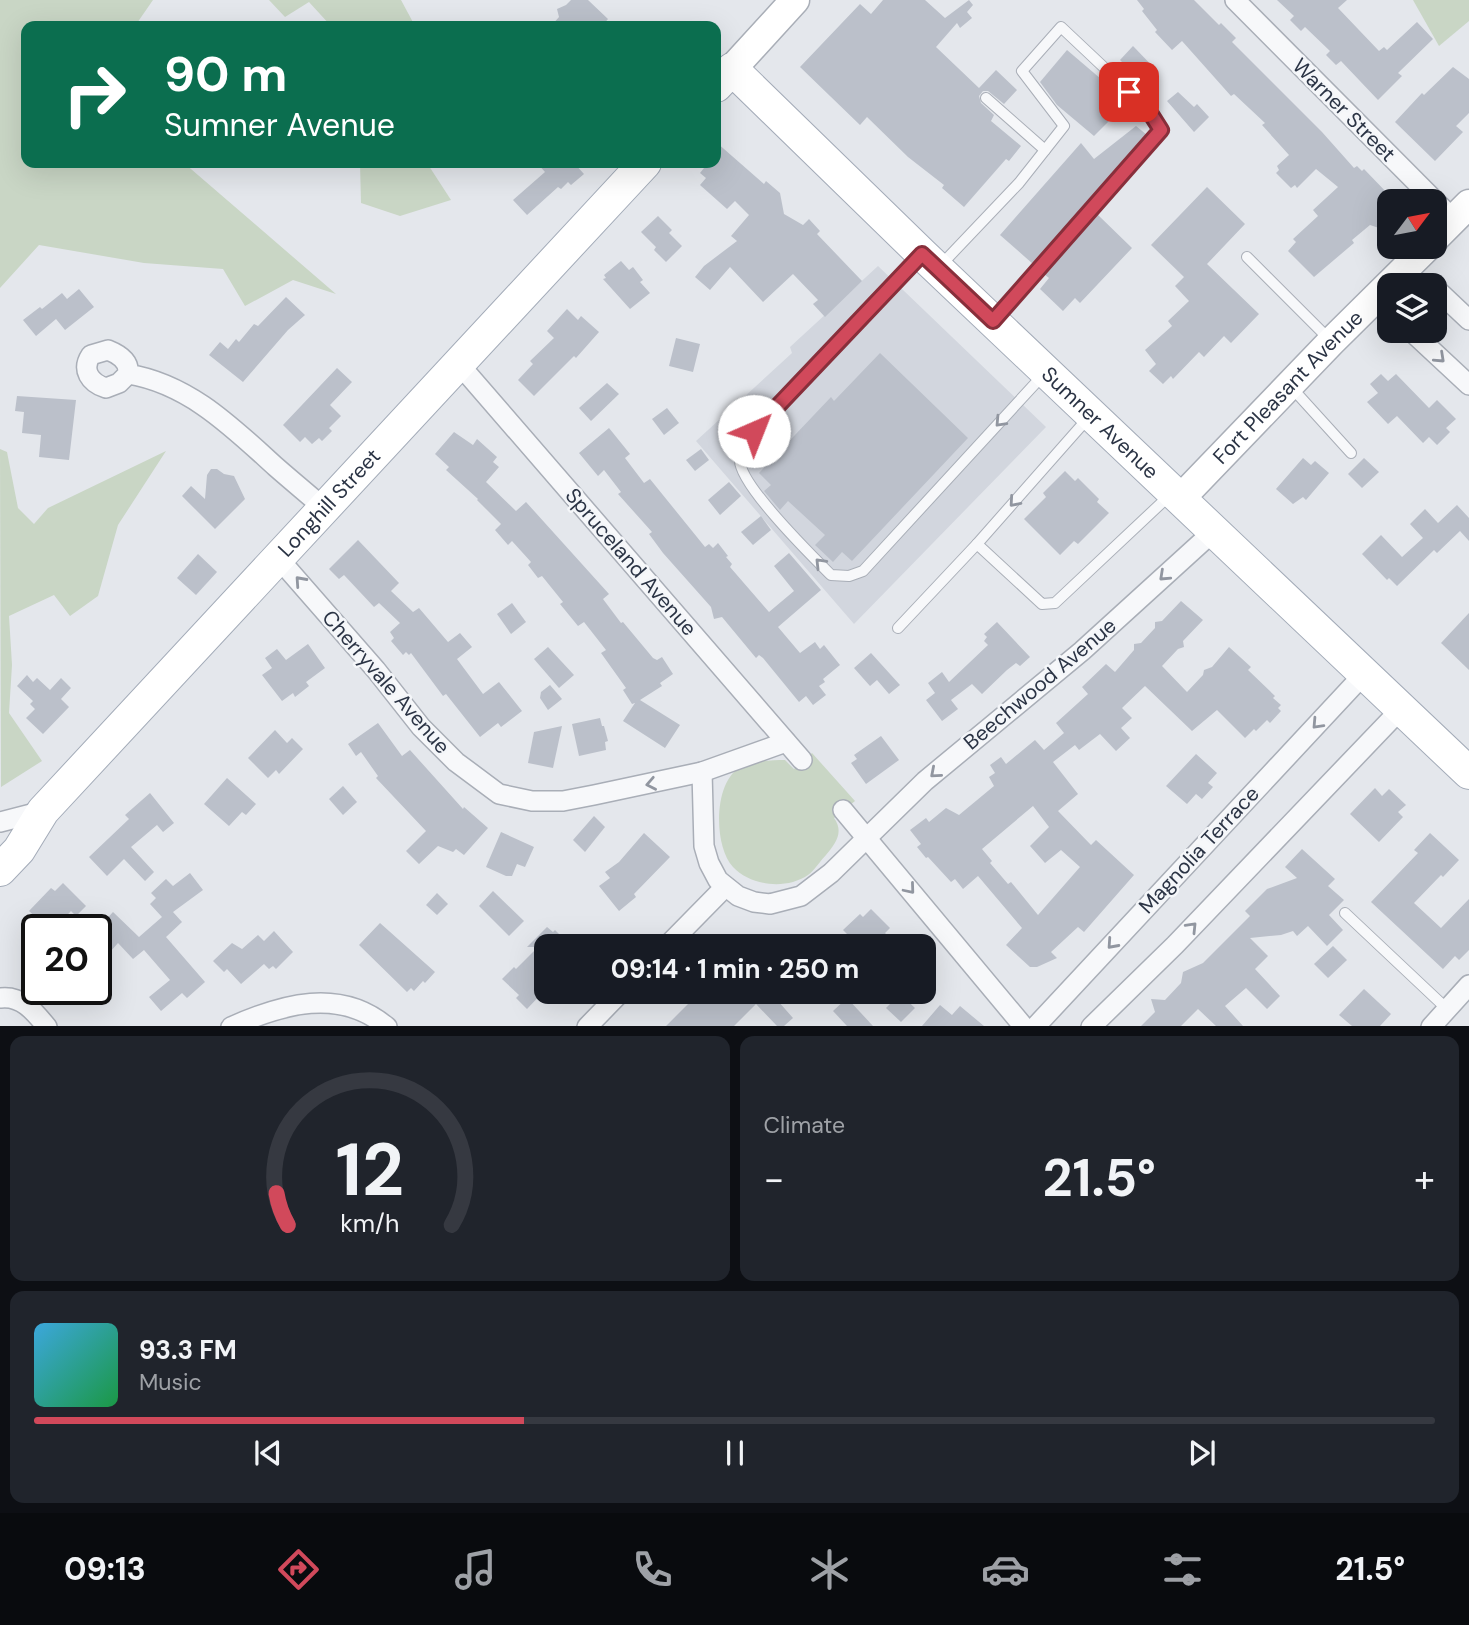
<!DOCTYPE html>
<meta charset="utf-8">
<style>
:root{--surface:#171b24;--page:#20242c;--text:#f1f3f6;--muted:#9ea1a6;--line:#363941;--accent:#d1495b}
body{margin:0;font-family:"DM Sans",sans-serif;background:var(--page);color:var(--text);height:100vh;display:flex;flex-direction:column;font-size:26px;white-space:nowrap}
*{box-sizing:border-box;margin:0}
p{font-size:23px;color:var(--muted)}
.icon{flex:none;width:38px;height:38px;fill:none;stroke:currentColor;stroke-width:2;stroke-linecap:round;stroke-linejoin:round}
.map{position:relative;height:1026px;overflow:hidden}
.panel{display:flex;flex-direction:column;gap:10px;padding:10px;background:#0d0f14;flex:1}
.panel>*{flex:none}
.guide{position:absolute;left:21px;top:21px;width:700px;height:147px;border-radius:14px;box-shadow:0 7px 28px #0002;background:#0b6e4f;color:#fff;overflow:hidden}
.needle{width:46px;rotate:58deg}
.controls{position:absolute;left:1377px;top:189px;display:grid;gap:14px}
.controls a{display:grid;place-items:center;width:70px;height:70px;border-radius:14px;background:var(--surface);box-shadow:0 7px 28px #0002;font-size:35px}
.speed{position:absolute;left:21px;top:914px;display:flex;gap:14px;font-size:35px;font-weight:700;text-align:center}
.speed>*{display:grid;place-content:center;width:91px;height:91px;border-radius:50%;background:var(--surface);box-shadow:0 7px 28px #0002;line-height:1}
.speed .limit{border:4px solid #111;border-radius:10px;background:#fff;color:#111}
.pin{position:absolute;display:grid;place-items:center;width:60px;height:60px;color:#fff;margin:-30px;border-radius:14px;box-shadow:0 4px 10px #0006}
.me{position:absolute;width:77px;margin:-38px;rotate:44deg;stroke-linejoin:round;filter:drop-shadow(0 0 5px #0008)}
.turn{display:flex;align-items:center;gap:24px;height:147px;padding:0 28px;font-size:32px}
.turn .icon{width:91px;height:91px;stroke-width:2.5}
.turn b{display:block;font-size:49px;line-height:60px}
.big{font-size:52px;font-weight:700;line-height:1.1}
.panel .widget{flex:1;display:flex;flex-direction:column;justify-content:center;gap:10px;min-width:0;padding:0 24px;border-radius:14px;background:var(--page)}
.panel .dial{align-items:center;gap:0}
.dial svg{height:182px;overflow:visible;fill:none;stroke:var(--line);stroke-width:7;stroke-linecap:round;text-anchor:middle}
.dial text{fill:var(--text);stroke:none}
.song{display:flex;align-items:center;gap:21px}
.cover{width:84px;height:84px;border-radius:10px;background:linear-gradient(135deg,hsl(200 70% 55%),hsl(140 70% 35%))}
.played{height:7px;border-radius:4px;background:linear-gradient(90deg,var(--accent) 35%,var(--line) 35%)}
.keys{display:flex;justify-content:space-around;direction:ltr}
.heat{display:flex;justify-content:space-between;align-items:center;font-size:38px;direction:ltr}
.panel .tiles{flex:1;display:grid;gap:10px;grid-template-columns:1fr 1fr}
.widget:last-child{grid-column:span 2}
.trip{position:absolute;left:534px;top:934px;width:402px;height:70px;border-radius:14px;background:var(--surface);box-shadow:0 7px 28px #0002;font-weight:700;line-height:70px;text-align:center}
.tab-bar{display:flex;height:112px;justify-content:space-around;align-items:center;background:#090b0e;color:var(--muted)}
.tab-bar .icon{width:49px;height:49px}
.tab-bar .selected{color:var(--accent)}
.tab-bar b{font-size:32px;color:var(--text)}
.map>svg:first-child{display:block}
</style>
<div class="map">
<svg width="1469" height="1027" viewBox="0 0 1469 1027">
<rect width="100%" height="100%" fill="#e4e7ec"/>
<!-- built -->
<polygon fill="#d2d6de" points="878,266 1046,427 854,624 696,441 792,353 790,347"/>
<!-- green -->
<g fill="#c9d6c5">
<polygon points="0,0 153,0 135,26 26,26 26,163 184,163 336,294 293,280 245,306 223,269 144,263 39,245 0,288"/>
<polygon points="269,0 401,0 415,26 331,26 309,2 285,17"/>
<polygon points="1413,0 1469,0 1469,21 1439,46"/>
<polygon points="360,163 427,163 451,200 400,216 361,203"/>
<polygon points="0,449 7,452 18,508 34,524 48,508 166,451 118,525 98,596 70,616 54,595 9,616 12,665 9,713 42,761 1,787"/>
<path d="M812,753L855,801L834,818C844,832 836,843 826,855C820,861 814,871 808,875C786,890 751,886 733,867C713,846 713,778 743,766C755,761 772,760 785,760L794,769Z"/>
</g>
<!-- building -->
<g fill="#bbc0ca" fill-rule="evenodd">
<polygon points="571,0 588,0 608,19 602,26 551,26 559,17 557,9 566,5"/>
<polygon points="883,0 925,0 945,18 969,0 973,5 967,12 972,18 960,28 957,23 936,47 979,88 996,70 1017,90 1004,104 988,91 983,91 979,96 981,103 994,115 991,121 1021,146 1009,161 1006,159 964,207 942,188 944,185 908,157 867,117 860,125 800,67 860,4 871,14"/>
<polygon points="1137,0 1194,0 1219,25 1221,23 1236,38 1232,42 1322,132 1354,168 1357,166 1362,171 1364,169 1390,196 1390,211 1380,220 1379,228 1370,225 1352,240 1354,243 1314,277 1288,251 1296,242 1293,239 1318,216 1313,210 1338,187 1316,169 1297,188 1295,185 1291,188 1276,173 1279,170 1277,166 1289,155 1262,125 1265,123 1234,94 1231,96 1182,41 1172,50 1155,32 1157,30 1142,11 1144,9"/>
<polygon points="1277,0 1347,0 1338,8 1379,51 1384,47 1387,50 1417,22 1433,39 1398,73 1402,76 1378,100 1341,61 1336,65 1326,55 1330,51 1305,27 1301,31 1290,20 1294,16"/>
<polygon points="1133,46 1158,72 1145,85 1120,60"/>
<polygon points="1067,50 1128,102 1094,136 1057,105 1040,82"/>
<polygon points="1453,67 1469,79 1469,113 1456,126 1463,132 1435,161 1395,122 1422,93 1424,95"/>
<polygon points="1178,92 1194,107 1197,104 1209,117 1194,132 1167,101"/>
<polygon points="1136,126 1147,135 1033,264 1000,235 1081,143 1094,159"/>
<polygon points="716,142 764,184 766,181 780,193 784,214 803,225 809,219 820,231 817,234 862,281 825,317 813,304 818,300 793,274 763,302 730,267 710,290 695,277 704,266 737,241 731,236 749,215 735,201 727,209 700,185 706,178 700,173 708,163 716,163"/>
<polygon points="537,163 574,163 584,174 571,185 568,182 561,189 558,187 527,215 513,200 545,172"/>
<polygon points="1207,187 1245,224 1207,264 1259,314 1231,343 1224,336 1204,357 1199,352 1173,379 1171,376 1163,384 1149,371 1156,364 1145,350 1172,326 1168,321 1189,301 1175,286 1184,277 1151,245"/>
<polygon points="1097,214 1132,248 1080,303 1075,298 1063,311 1040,289 1049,278 1044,274"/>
<polygon points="658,216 672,230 669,233 682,246 666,262 654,250 656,247 641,232"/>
<polygon points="621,261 629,270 633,267 643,280 640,282 650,293 630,309 603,279 606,278 604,275"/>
<polygon points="79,289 94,307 65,330 56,319 36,336 23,320 40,307 42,309 62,293 67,299"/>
<polygon points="286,297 305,315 288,330 243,382 209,355 220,342 228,349 236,339 239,342 254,324 258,326"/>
<polygon points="567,309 578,320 581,316 599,332 576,358 574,356 534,396 518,380 533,364 530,361 554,338 547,331"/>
<polygon points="676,338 700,344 693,372 669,366"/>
<polygon points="880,353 968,438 852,561 842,552 833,562 815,545 825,535 788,501 780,510 764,491 771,485 759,473 831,397 834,401"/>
<polygon points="337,368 352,382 330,405 341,416 329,428 332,431 322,441 319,438 312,444 305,437 300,442 283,425"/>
<polygon points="1381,374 1388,381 1396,374 1429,408 1437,400 1456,419 1446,428 1450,432 1437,445 1429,437 1423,443 1397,416 1388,424 1367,402 1378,393 1370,384"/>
<polygon points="607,383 619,394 591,421 579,408"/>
<polygon points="17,396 76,400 69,460 39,457 41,435 22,433 24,412 15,411"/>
<polygon points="667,408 679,423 664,435 652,419"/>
<polygon points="609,428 630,454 625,458 644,483 650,479 705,547 709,544 713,548 718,543 728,556 726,557 732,564 730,567 769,612 794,591 774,566 789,553 821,590 778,627 800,653 815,642 820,649 824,645 840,665 823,679 825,682 819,686 826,695 813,705 806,696 799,702 763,658 759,655 756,658 722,617 714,619 711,607 663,553 649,534 652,532 618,494 621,492 604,470 598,476 579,453"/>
<polygon points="454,432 473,445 477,439 497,457 493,462 499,467 486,482 516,511 526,502 609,594 603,599 621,623 623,622 653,658 657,660 662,657 673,674 660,683 662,686 640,700 680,725 665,748 623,721 635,703 632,704 623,690 626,688 601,653 606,650 584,622 578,626 560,604 563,602 542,576 538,578 528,565 531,562 512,541 508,545 495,530 501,524 477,500 478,499 446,470 449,467 435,454"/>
<polygon points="701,449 709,460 695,471 686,460"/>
<polygon points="1303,458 1311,465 1315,461 1329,473 1306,500 1303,497 1293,504 1276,489"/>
<polygon points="1364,458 1379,472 1362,488 1348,474"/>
<polygon points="211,469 217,469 224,474 234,476 245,499 215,529 182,496 191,486 205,499 207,475"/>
<polygon points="1065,471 1075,481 1078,478 1099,499 1097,502 1109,513 1078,544 1074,541 1060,555 1024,519 1046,497 1043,493"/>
<polygon points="729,482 741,496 720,515 708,500"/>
<polygon points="1457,505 1469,518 1469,541 1460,531 1437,553 1434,550 1397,586 1389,578 1387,580 1362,554 1381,535 1402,557 1423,538 1410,524 1425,509 1438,523"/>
<polygon points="761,516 771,530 753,545 741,532"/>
<polygon points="358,540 399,583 391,591 413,612 419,608 448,642 460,633 472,647 457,659 483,694 499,682 522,711 501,727 498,723 480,737 446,694 443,696 411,653 409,655 406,652 403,655 391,641 394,638 390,632 400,623 379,603 374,607 344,575 339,579 329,569"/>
<polygon points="198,554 217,572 196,595 177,578"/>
<path d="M1181,601L1203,620L1183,641L1184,647L1178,649L1162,666L1187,692L1203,675L1204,670L1212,667L1229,647L1251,667L1248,670L1275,696L1273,698L1281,705L1278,708L1281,711L1270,723L1267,720L1256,731L1254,729L1245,738L1217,710L1192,731L1145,686L1122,708L1132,718L1121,728L1130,738L1116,751L1100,734L1079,750L1075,745L1053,762L1078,794L1058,811L1091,845L1096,840L1134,875L1084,932L1078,927L1051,952L1057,958L1037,967H1030L1006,945L1022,928L978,876L963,889L955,879L951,882L928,857L926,858L917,847L921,844L910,830L926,818L929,822L946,808L959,815L994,786L989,777L995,773L990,765L1001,757L1006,764L1035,740L1044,750L1064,733L1056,723L1088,694L1082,687L1106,664L1115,672L1134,650V644L1141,643L1155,628V622L1162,621ZM1033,806L1049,827L1030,846L1045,863L1061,850L1080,867L1038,915L1011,882L1008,884L990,863L992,861L982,849Z"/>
<polygon points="512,603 526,622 511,634 497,614"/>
<polygon points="1469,613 1469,670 1441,643"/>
<polygon points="997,622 1030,657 1020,666 1016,663 1007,670 982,694 972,684 951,700 958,709 942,721 926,700 935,693 928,683 942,672 949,682 988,645 984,641 987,637 984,634"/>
<polygon points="308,644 325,668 306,682 309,686 295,697 293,693 282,701 262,675 272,668 265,658 277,649 286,660"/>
<polygon points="548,647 574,675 559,688 534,659"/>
<polygon points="871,653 900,685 889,694 877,680 870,686 854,668"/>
<polygon points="27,675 33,682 37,678 50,690 61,678 71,688 61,699 69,707 43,734 26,718 35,709 30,704 33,701 17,686"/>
<polygon points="550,685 562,699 548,710 540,698 541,692"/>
<polygon points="600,718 602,726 604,726 608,741 605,742 606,750 579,756 572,724"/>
<polygon points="378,723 402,756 410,750 463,809 464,807 488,828 464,855 456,849 453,852 438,846 419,864 406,851 426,831 376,778 378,776 361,752 356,756 348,744"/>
<polygon points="562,726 553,768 528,763 534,732"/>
<polygon points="275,730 287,743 292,738 303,749 279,774 276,770 268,778 248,758"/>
<polygon points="881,736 899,760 866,784 851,763 857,759 854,755"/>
<polygon points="1196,754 1217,773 1208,783 1213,787 1202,799 1196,794 1187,804 1166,786"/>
<polygon points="227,778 256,804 246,815 242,812 229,826 204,804"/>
<polygon points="343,786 357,802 343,815 329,799"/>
<polygon points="1375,788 1382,796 1389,789 1406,805 1398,812 1403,817 1379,842 1350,814"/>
<polygon points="150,793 174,823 163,832 157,825 131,847 154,872 145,881 124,859 107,876 89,857 129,819 125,815"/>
<polygon points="594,816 605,827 585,852 573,840"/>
<polygon points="501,832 534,847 525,867 517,864 512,876 506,876 486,867"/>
<polygon points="644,833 670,857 634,894 636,897 619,911 599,886 610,878 605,872 619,862"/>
<polygon points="1430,833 1459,860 1443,877 1441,875 1414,903 1441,928 1469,899 1469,950 1459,960 1455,956 1443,969 1371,902 1418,853 1414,850"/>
<polygon points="1302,849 1335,879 1328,886 1344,900 1329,915 1343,930 1327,946 1308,926 1297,936 1293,931 1281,935 1250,938 1268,956 1255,969 1280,996 1267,1009 1246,988 1225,1006 1243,1026 1216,1026 1198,1009 1181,1026 1141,1026 1155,1012 1151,999 1165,1000 1181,983 1183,972 1203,963 1250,916 1245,911 1267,889 1297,878 1285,867"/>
<polygon points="190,873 203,890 173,912 182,922 166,937 205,982 187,998 182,993 161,1011 149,997 170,980 144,950 133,959 118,943 109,953 105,949 96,958 96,916 103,923 113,912 139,937 162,917 150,904 156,898 151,893 166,879 173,886"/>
<polygon points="63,883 86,906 76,916 71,911 54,929 32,929 40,921 29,911 51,888 55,891"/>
<polygon points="493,891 524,921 509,936 479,906"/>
<polygon points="437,893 448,904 437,915 426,905"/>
<polygon points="871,909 890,928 885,933 898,947 860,947 843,930 860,914 863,917"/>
<polygon points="380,923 435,972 425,983 423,981 414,991 411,988 407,992 359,945"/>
<polygon points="547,927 553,932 555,930 572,947 546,947 546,989 527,1009 516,998 519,995 502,979 514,967 516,969 538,947 527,947"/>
<polygon points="274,931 293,952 276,969 273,966 269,969 264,964 241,984 227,969 224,972 213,961 232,943 242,949 258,935 264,941"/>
<polygon points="1333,946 1347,960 1328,978 1314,964"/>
<polygon points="1364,989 1391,1014 1380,1026 1352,1026 1339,1015"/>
<polygon points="700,992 770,992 793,1018 784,1026 777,1026 756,1004 734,1026 666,1026"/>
<polygon points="900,994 915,1008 901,1022 886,1008"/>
<polygon points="847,998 873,1026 847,1026 833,1011"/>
<polygon points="940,1005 952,1015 960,1006 984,1026 922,1026"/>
</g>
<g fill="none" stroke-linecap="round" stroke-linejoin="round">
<!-- lane casing -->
<g stroke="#a9aeb7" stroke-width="12">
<g id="lane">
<polyline points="986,98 1045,150"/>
<path d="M921,256L754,431C748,440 740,449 740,460C739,484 812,556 831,575L849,576L863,571L1044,374"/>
<polyline points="1247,257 1331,341"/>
<polyline points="940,266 1019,183 1064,126 1022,71 1061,27 1147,108 1161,130 995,318"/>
<polyline points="1292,388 1351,453"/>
<polyline points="977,544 1089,417"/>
<polyline points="898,628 977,544 1042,604 1055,603 1171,494"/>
<polyline points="1345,913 1447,1009"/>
</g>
</g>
<!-- street casing -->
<g stroke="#a9aeb7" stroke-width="22">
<g id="street">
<polyline points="1235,0 1454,220"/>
<polyline points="1435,288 1469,320"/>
<polyline points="1411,331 1469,385"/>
<polyline points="459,364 802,760"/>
<path d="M128,374L119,383L106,388C90,383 81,370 91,355L108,350C118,354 130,361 128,374C189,384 232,427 276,467C292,481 309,495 325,509"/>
<polyline points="279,559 376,670 421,727 456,762 499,794 532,801 563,801 594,795 702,772 786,742"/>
<polyline points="702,772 704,846 709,863 718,880 738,896 754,902 770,904 801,896 831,873 925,781 1082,651 1214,531"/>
<polyline points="843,810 1024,1027"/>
<polyline points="0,822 43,811"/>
<polyline points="666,947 725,887"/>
<path d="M0,998C21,995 34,1011 47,1027"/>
<path d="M231,1027C282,1004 340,987 387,1027"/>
<polyline points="587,1027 621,992"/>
<polyline points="1035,1027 1364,674"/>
<polyline points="1091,1027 1175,945 1401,709"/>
<polyline points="1431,1027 1469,985"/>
</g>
</g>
<!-- secondary casing -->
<g stroke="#a9aeb7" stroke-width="31">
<g id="secondary">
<polyline points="732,69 795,0"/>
<polyline points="1435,238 1469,204"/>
<path id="s1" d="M1181,498L1331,342L1427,247"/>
</g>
</g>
<!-- primary casing -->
<g stroke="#a3abb8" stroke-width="34">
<g id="primary">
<path id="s2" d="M716,86L732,69L922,254L1469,773"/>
<path id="s3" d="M0,870L19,850L43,811L645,163"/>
</g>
</g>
<!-- lane -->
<use href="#lane" stroke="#f7f8fa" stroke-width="10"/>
<!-- street -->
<use href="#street" stroke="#f7f8fa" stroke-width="19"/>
<!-- secondary -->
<use href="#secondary" stroke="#fff" stroke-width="28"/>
<!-- primary -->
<use href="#primary" stroke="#fff" stroke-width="32"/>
</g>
<!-- one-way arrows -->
<defs><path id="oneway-chevron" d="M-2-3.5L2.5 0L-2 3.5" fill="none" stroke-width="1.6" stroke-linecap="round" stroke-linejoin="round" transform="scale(1.75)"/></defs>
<g stroke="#9196a0">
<use href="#oneway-chevron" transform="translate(1440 358) rotate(43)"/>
<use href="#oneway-chevron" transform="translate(1000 422) rotate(133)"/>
<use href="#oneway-chevron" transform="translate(1014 502) rotate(131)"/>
<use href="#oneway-chevron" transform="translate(820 563) rotate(-134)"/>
<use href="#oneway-chevron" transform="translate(1164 576) rotate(137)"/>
<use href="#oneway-chevron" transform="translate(300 581) rotate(-132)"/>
<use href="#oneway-chevron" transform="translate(1317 724) rotate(133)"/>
<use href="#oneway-chevron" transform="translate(935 773) rotate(139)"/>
<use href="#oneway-chevron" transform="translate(651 784) rotate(169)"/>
<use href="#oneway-chevron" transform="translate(910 889) rotate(50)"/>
<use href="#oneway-chevron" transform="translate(1192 927) rotate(-46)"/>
<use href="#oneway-chevron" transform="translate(1112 944) rotate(132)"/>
</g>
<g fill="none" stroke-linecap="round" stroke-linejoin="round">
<!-- route casing -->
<g stroke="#882f3b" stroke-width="18">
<polyline id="route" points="754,431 922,254 993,321 1161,130 1147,108 1129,92"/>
</g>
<!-- route -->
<use href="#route" stroke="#d1495b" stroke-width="12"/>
</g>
<g text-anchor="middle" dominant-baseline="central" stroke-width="5" stroke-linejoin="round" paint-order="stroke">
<!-- street labels -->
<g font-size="21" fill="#2b3445" stroke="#f4f6f9">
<text transform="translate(1344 110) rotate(45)">Warner Street</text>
<text stroke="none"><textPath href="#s1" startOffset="154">Fort Pleasant Avenue</textPath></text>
<text stroke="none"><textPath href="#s2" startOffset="534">Sumner Avenue</textPath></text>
<text stroke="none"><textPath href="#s3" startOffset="494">Longhill Street</textPath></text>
<text transform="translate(631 562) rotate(49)">Spruceland Avenue</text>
<text transform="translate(386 682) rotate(49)">Cherryvale Avenue</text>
<text transform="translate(1040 684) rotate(-40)">Beechwood Avenue</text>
<text transform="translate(1199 850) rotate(-47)">Magnolia Terrace</text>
</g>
</g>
</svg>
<div class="controls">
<a><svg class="needle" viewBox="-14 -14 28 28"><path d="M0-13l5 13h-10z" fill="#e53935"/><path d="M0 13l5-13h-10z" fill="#9ea1a6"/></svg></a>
<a><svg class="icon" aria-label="layers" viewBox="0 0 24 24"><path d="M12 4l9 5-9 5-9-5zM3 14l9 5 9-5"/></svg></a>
</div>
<div class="speed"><div class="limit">20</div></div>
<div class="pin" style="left:1129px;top:92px;background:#d93025"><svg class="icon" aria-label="arrive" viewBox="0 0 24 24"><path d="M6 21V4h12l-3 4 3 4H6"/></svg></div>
<svg class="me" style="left:754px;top:431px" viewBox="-20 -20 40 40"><circle r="19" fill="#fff"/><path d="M0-13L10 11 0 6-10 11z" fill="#d1495b"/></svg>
<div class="trip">09:14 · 1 min · 250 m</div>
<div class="guide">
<div class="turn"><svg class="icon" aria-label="right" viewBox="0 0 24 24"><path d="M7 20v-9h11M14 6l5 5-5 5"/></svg><div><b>90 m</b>Sumner Avenue</div></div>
</div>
</div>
<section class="panel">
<div class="tiles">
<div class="widget dial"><svg viewBox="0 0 100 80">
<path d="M14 69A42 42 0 1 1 86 69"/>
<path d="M14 69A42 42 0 0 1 9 55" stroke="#d1495b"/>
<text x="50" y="56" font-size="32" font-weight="700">12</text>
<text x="50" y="72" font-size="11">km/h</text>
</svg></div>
<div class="widget"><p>Climate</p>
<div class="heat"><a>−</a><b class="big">21.5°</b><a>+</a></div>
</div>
<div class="widget">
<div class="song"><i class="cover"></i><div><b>93.3 FM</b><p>Music</p></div></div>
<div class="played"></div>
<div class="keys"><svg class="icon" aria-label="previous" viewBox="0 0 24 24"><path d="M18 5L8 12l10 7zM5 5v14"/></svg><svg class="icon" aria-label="pause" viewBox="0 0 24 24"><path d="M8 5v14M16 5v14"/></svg><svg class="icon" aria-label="next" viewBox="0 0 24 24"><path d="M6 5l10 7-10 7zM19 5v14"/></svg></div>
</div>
</div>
</section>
<nav class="tab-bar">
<b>09:13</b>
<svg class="icon selected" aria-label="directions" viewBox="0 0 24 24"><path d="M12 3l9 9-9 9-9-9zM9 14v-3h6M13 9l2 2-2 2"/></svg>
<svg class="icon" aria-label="music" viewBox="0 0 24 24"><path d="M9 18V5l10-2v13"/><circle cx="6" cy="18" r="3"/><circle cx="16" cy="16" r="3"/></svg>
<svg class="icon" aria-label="phone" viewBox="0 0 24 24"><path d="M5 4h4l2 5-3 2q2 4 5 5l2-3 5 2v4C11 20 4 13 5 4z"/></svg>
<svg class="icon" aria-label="climate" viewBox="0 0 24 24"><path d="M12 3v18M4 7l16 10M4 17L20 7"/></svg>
<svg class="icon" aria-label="car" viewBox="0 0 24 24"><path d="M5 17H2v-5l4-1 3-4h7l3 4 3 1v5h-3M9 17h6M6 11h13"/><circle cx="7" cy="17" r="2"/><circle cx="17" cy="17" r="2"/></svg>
<svg class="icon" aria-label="filters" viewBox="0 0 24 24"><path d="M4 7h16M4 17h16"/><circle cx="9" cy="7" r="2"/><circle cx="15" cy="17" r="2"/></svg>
<b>21.5°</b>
</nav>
